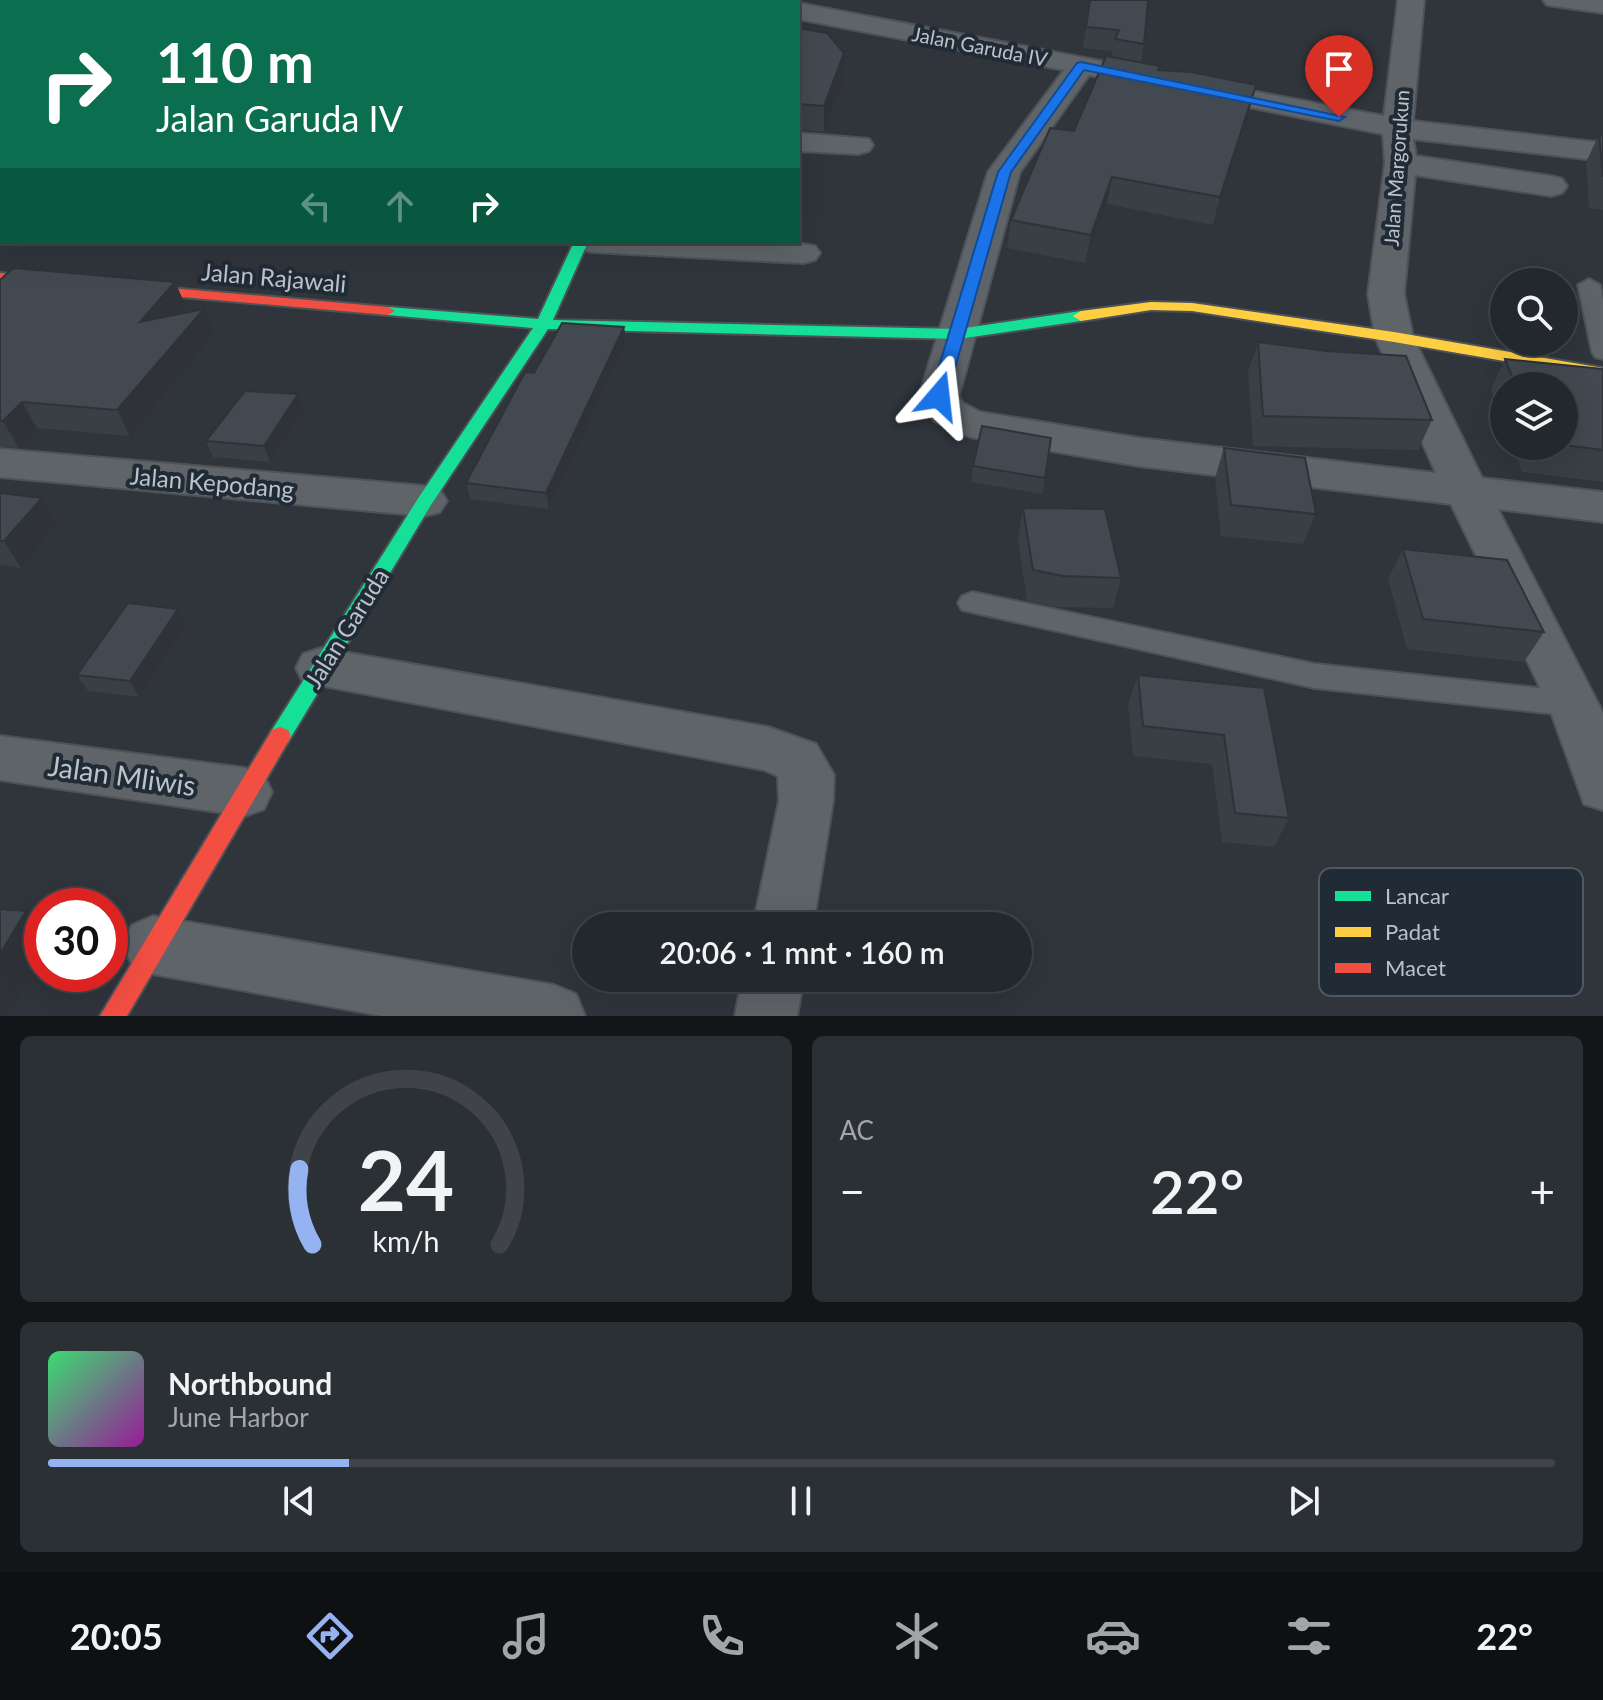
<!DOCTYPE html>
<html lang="id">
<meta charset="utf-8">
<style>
:root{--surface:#23282c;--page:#2b3034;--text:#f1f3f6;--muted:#a3a6a9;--line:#404448;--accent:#95b2f1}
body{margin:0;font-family:Lato,sans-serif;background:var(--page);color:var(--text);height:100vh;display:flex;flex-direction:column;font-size:30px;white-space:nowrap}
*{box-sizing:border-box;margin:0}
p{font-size:26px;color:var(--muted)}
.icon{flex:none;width:44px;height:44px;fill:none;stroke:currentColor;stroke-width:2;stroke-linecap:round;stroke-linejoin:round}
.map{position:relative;height:1016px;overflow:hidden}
.panel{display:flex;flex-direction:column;gap:20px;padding:20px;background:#131618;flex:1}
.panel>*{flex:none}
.banner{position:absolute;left:0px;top:0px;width:800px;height:244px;box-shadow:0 8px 32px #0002,0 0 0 2px var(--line);background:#0b6e4f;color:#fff;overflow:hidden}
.buttons{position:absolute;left:1490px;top:268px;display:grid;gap:16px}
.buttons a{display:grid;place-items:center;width:88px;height:88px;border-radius:50%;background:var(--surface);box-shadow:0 8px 32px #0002,0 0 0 2px var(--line);font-size:40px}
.speed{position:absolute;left:24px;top:888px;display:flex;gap:16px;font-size:40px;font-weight:700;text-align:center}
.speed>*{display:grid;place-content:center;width:104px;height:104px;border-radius:50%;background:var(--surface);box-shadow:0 8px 32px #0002,0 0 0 2px var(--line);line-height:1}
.speed .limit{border:12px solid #d22;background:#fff;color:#111}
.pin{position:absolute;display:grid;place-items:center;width:68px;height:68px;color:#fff;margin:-82px -34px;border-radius:50% 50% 50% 0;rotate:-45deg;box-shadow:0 0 8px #0007}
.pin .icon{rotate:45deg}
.me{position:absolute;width:88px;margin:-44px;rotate:17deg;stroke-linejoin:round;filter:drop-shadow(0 0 6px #0008)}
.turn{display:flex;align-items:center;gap:28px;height:168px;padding:0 24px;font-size:36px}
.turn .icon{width:104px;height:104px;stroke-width:2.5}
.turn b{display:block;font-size:56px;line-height:68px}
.lanes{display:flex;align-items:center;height:76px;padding:0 24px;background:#0003;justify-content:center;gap:40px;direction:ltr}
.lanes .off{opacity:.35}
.big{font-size:60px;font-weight:600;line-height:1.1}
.panel .tile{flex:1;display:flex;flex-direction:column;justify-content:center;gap:12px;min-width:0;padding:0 28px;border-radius:12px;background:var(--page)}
.panel .dial{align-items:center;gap:0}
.dial svg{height:208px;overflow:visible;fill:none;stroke:var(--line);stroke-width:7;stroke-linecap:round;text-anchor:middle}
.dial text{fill:var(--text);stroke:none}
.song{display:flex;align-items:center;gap:24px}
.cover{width:96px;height:96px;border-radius:12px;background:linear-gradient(135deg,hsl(140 70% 55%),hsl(300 70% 35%))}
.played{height:8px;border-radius:4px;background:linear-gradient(90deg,var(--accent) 20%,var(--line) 20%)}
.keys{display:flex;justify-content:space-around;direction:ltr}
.heat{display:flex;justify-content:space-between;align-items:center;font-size:44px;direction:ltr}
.panel .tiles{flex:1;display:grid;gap:20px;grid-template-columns:1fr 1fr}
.tile:last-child{grid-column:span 2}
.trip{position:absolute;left:572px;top:912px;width:460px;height:80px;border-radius:40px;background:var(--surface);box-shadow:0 8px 32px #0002,0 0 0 2px var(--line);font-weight:600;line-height:80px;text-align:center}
.menu{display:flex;height:128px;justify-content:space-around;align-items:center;background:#0e1012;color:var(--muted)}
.menu .icon{width:56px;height:56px}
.menu .active{color:var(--accent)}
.menu b{font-size:36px;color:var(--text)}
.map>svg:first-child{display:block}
</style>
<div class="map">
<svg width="1603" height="1016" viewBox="0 0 1603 1016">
<rect width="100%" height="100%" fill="#2f353b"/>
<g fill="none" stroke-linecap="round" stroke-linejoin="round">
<!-- lane casing -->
<g stroke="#4c5258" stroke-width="4">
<g id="lane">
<polygon points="1589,279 1600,285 1603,301 1603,359 1595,357 1592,352 1578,285"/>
<polygon points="972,592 1315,664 1574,692 1585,695 1589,704 1585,713 1574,716 1315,688 962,610 958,603 962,596"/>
</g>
</g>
<!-- street casing -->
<g stroke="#4c5258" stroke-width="4">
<g id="street">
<polygon points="15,0 43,0 13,2"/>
<polygon points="235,0 288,0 290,2 237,2"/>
<polygon points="517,0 543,0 515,2"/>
<polygon points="608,0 634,0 607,2"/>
<polygon points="730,0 765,0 767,2 732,2"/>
<polygon points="1398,0 1424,0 1413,121 1603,143 1603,161 1413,139 1416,156 1551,176 1562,179 1567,186 1562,193 1551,196 1415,175 1404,294 1413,337 1482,478 1603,492 1603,522 1498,509 1603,713 1603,810 1584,804 1548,704 1451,504 1139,466 970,437 934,421 919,396 988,172 1064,70 798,19 798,3 1106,62 1116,64 1120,70 1116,76 1106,78 1089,75 1020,172 959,396 963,403 980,412 1139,438 1436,473 1375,337 1368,294 1385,163 1383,134 1183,94 1179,88 1183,82 1193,80 1384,116"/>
<polygon points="1543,0 1603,0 1603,13 1547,5"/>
<rect x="0" y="16" width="2" height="16"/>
<polygon points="798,133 869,139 873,145 869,151 858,154 798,151"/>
<polygon points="2,193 2,213 0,214 0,194"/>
<polygon points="574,242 790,242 815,246 820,253 815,260 803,263 591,252 579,249"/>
<polygon points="0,449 425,486 440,490 447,501 440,512 425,516 0,477"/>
<polygon points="321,648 768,727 816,744 834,775 833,801 813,926 753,926 779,801 778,776 764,770 303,682 296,668 303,654"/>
<polygon points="0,736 245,768 264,775 272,792 264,809 245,816 0,780"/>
<polygon points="153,916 554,985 576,994 585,1016 383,1016 153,974 132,965 123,945 132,925"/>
<polygon points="742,978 804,978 797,1016 735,1016"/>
</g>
</g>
<!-- fast casing -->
<g stroke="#4c5258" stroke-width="4">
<polygon id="fast" points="574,242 588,242 553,320 958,329 1081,311 1089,316 1081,321 958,339 548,329 431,505 288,742 280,745 272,742 269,736 272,730 419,497 533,328 388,315 381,311 388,307 538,319"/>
</g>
<!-- slow casing -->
<g stroke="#4c5258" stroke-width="4">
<polygon id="slow" points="1151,302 1192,303 1394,332 1603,368 1603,378 1394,342 1192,311 1151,310 1081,321 1073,316 1081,311"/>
</g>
<!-- jam casing -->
<g stroke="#4c5258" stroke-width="4">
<g id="jam">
<polygon points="0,273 388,307 395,311 388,315 0,281"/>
<polygon points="280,727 288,730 291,736 288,742 127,1016 100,1016 272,730"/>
</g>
</g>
<!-- lane -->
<use href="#lane" fill="#5f6469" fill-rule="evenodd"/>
<!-- street -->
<use href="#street" fill="#5f6469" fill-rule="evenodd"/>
<!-- fast -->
<use href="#fast" fill="#16e098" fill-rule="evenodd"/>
<!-- slow -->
<use href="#slow" fill="#ffcf43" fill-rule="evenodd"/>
<!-- jam -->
<use href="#jam" fill="#f24e42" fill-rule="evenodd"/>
</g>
<!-- wall -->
<g fill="#3a3f45">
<polygon points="1090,0 1144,44 1141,63 1249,111 1213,225 1107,204 1085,263 1007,248 1011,220 1074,131 1111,57 1113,51 1083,48"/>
<polygon points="798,28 844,79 824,132 798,130"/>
<polygon points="0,118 2,119 2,179 0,179"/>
<polygon points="1599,135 1603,136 1603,210 1589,208 1586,162"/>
<polygon points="0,280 175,282 186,307 180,314 215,334 130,436 37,428 19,448 0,447"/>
<polygon points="624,327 626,342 549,509 470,499 466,483 534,373"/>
<polygon points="1258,342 1432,420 1418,450 1253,446 1248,372"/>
<polygon points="1505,359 1603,369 1603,482 1522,472 1512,446 1564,446 1564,386 1504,386 1504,424 1491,389"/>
<polygon points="298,394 304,410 270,462 213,457 206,441"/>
<polygon points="1224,448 1316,514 1303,544 1221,536 1215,478"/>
<polygon points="973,466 1045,478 1042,494 971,482"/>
<polygon points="0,493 42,498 57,524 21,568 0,565"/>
<polygon points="1023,508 1121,578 1113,608 1056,607 1027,601 1018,538"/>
<polygon points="1403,549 1544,632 1524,662 1407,649 1388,579"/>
<polygon points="186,625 139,697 88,691 77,675"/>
<polygon points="1138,675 1264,688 1289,818 1274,847 1222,842 1212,764 1133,756 1128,704"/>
</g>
<!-- shaded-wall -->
<g fill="#2f3338">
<polygon points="844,53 844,79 824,132 824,106"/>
<polygon points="1256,85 1249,111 1213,225 1220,197"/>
<polygon points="1112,177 1107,204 1085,263 1091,235"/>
<polygon points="175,282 186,307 152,347 140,322"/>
<polygon points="204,309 215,334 130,436 117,410"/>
<polygon points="624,327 626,342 549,509 546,493"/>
<polygon points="298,394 304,410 270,462 264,446"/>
<polygon points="22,402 37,428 19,448 3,421"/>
<polygon points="42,498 57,524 21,568 4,541"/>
<polygon points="178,609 186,625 139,697 130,681"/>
<polygon points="26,911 42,929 42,953 7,1016 0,1016 0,954"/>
</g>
<!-- building -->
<g fill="#434950" stroke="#2f3338" stroke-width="2">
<polygon points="1090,0 1148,0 1144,44 1115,39 1119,30 1086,27"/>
<polygon points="798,28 827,33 844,53 824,106 798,104"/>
<polygon points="1106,56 1160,66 1158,70 1191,72 1256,85 1220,197 1112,177 1091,235 1011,220 1050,128 1074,131"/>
<polygon points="0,118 2,119 2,157 0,157"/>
<polygon points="1599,135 1603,136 1603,177"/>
<polygon points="13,268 175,282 140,322 204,309 117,410 22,402 3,421 0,421 0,280"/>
<polygon points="562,323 624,327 546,493 466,483 525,372 534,373"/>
<polygon points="1258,342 1326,351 1406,356 1432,420 1263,416"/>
<polygon points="1505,359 1603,369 1603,450 1564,445 1564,386 1516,386"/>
<polygon points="245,391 298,394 264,446 206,441"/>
<polygon points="982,426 1051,438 1045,478 973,466"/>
<polygon points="1224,448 1305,458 1316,514 1231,505"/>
<polygon points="0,493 42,498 4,541 0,541"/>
<polygon points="1023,508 1105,509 1121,578 1063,576 1033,570"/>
<polygon points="1403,549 1507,560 1544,632 1423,619"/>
<polygon points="128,603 178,609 130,681 77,675"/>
<polygon points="1138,675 1264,688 1289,818 1235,813 1224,735 1143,726"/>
<polygon points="0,909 26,911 0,954"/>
</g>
<!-- route -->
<polygon fill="#1a73e8" stroke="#114b97" stroke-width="2" points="1081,62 1345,117 1339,121 1084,70 1011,172 947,396 939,401 933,400 930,396 998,172 1077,63"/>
<g text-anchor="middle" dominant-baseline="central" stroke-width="8" stroke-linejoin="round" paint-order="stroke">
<!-- far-street labels -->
<g font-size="20" fill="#bac2cb" stroke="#212b36">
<text transform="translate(980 46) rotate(11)">Jalan Garuda IV</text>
<text transform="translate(1396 168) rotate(-86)">Jalan Margorukun</text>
</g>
<!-- street labels -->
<g font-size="24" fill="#bac2cb" stroke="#212b36">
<text transform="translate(274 277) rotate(5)">Jalan Rajawali</text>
<text transform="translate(212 482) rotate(5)">Jalan Kepodang</text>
<text transform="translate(346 628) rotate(-58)">Jalan Garuda</text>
</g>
<!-- near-street labels -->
<g font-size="28" fill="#bac2cb" stroke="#212b36">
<text transform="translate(122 775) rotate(8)">Jalan Mliwis</text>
</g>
</g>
<!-- legend -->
<rect x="1319" y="868" width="264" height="128" rx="12" fill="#212b36" stroke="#4f5863" stroke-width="2"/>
<rect x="1335" y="891" width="36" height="10" fill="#16e098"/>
<rect x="1335" y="927" width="36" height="10" fill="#ffcf43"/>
<rect x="1335" y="963" width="36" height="10" fill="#f24e42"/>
<g font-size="22" fill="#bac2cb">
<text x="1385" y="904">Lancar</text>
<text x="1385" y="940">Padat</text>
<text x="1385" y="976">Macet</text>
</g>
</svg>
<div class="buttons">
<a><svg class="icon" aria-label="search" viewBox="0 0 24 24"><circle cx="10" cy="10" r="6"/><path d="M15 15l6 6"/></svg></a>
<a><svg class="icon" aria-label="layers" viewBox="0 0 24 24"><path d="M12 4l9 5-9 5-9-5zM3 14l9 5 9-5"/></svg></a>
</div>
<div class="speed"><div class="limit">30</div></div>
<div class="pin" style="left:1339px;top:117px;background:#d93025"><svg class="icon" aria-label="arrive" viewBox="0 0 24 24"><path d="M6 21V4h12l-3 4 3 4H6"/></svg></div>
<svg class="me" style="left:939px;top:396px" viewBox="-20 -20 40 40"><path d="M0-17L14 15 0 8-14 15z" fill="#1a73e8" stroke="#fff" stroke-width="4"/></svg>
<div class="trip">20:06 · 1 mnt · 160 m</div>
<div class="banner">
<div class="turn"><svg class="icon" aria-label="right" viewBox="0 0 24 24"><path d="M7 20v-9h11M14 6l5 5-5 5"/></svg><div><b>110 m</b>Jalan Garuda IV</div></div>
<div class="lanes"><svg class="icon off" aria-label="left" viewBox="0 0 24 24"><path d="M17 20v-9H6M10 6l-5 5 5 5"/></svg><svg class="icon off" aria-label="ahead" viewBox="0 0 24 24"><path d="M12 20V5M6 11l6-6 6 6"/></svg><svg class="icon" aria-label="right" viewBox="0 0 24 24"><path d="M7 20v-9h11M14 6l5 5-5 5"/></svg></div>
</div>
</div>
<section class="panel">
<div class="tiles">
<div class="tile dial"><svg viewBox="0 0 100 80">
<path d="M14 69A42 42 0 1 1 86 69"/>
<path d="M14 69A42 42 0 0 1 9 40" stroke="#95b2f1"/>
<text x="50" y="56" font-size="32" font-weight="700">24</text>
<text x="50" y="72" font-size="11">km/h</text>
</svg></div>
<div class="tile"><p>AC</p>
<div class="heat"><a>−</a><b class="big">22°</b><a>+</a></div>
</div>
<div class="tile">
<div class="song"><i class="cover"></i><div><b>Northbound</b><p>June Harbor</p></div></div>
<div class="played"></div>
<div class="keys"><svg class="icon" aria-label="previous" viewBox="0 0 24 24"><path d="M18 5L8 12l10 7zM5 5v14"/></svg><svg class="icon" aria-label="pause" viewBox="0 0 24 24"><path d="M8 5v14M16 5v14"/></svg><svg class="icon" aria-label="next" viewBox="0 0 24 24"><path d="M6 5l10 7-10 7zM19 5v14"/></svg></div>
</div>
</div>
</section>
<nav class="menu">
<b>20:05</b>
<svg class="icon active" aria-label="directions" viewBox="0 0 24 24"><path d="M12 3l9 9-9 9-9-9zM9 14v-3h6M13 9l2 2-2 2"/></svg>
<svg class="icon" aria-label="music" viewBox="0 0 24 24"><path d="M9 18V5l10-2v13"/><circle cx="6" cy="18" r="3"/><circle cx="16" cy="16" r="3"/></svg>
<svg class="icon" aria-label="phone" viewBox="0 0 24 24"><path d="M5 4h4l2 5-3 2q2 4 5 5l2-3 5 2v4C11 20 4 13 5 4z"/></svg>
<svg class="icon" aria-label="climate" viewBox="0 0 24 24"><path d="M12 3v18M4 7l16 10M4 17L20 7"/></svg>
<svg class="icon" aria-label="car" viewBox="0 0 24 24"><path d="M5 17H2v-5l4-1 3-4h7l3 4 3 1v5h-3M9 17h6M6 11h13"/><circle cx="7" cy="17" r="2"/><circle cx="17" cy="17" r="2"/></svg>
<svg class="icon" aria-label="filters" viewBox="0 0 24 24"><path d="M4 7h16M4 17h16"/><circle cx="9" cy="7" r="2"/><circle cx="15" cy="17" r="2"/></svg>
<b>22°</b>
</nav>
